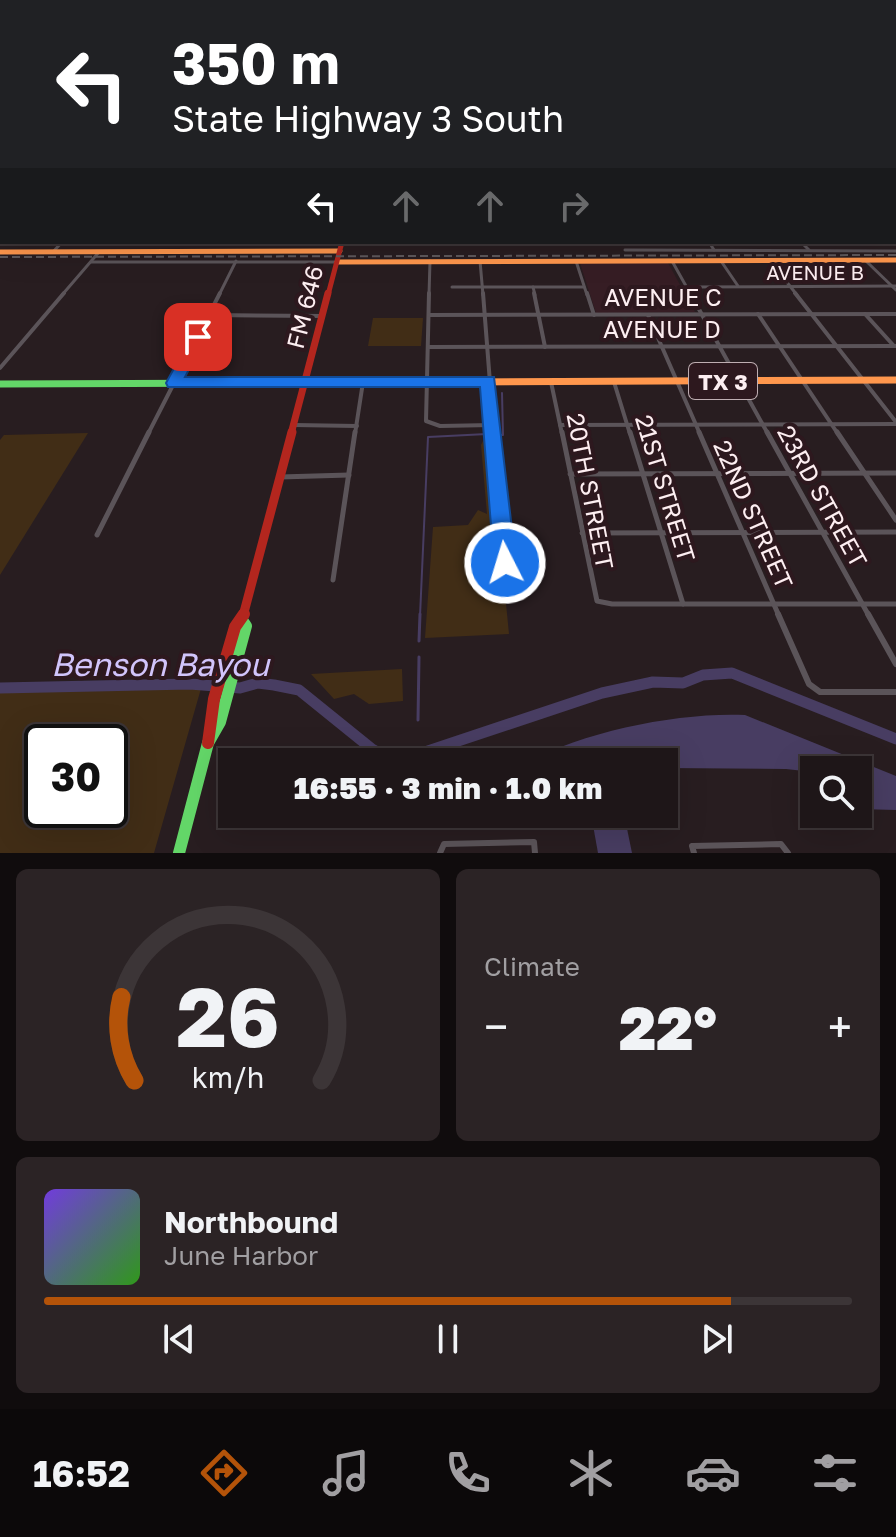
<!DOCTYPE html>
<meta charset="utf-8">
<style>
:root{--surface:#1e1618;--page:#2b2325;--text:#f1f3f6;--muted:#a19fa2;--line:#3c3537;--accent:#b45309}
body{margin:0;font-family:"Golos Text",sans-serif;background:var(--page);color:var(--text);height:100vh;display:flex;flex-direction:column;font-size:30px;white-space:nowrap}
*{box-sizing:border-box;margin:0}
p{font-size:26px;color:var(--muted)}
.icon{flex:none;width:44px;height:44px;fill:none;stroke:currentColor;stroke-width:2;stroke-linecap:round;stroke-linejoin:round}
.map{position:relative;height:853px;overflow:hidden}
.sheet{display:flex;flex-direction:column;gap:16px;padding:16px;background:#100c0d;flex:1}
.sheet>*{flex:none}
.top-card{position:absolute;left:0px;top:0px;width:896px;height:244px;box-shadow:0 8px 32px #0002,0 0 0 2px var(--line);background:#202124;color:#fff;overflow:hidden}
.fabs{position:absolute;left:800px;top:756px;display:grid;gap:16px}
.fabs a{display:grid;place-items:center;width:72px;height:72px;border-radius:0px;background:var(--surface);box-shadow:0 8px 32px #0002,0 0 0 2px var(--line);font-size:40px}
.speed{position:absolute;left:24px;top:724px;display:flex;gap:16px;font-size:40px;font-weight:700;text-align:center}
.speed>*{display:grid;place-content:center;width:104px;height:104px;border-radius:50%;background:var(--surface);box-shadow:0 8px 32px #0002,0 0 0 2px var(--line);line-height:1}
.speed .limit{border:4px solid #111;border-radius:12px;background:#fff;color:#111}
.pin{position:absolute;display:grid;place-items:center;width:68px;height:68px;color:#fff;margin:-34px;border-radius:16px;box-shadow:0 4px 12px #0006}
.me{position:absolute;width:88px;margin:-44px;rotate:355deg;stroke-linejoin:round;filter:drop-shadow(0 0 6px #0008)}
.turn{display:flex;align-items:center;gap:28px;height:168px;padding:0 40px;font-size:36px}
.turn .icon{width:104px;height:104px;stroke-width:2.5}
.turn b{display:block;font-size:56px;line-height:68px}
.lanes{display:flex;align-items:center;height:76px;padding:0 40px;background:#0003;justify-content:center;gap:40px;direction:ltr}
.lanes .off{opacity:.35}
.big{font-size:60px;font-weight:800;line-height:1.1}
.sheet .widget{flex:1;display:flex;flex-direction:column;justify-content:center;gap:12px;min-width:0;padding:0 28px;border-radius:12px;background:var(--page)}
.sheet .dial{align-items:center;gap:0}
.dial svg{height:208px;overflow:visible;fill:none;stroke:var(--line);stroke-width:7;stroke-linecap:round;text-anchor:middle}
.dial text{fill:var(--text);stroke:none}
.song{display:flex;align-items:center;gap:24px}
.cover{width:96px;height:96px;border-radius:12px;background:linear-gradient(135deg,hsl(260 70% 55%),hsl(110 70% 35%))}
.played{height:8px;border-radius:4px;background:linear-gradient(90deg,var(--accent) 85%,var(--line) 85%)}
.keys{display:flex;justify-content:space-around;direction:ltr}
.heat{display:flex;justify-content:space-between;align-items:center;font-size:44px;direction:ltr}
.sheet .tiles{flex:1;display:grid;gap:16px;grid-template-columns:1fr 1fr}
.widget:last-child{grid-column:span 2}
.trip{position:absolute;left:218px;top:748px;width:460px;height:80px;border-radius:0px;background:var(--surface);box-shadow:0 8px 32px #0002,0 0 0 2px var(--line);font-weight:800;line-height:80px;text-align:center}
.tab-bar{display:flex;height:128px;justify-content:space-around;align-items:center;background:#0c090a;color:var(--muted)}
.tab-bar .icon{width:56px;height:56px}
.tab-bar .selected{color:var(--accent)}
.tab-bar b{font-size:36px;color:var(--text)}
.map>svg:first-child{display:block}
</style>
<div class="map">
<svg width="896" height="853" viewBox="0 0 896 853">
<rect width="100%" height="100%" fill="#281d20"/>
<!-- built -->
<polygon fill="#361d24" points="580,263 668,263 695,312 596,313"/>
<!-- green -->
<g fill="#412d16" fill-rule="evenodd">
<polygon points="373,318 423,318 421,346 368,346"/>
<polygon points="88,433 0,575 0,440 4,435"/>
<polygon points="485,437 490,441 509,634 425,638 433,527 468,525 478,510 487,514 481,445"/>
<polygon points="402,669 403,701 369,704 354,694 334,699 311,674"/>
<path d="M202,685L154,853H0V690ZM42,742H110V810H42Z"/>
</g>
<!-- water -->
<g fill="#483d62">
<path d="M745,715L896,776V810L858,809V770H814V778L804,771L786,769L664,768V762H528C585,731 680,712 745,715Z"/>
<polygon points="591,814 624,814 632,853 598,853"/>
</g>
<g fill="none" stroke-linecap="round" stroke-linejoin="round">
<!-- stream-far1 -->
<g stroke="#483d62" stroke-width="2">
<polyline points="499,435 503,435 502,393"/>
<polyline points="420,616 428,437 487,434"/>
</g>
<!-- stream -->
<g stroke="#483d62" stroke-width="3">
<polyline points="419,641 420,614"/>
<polyline points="418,720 419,657"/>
<polyline points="428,749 429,752"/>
</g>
<!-- river -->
<polyline stroke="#483d62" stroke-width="11" points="0,688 190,684 240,688 258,683 274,685 299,690 372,749 383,755 404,759 602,693 653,682 683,683 703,675 732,673 896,739"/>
<!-- street-far3 -->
<g stroke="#5b5459" stroke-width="3">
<polyline points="709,242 714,250"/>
<polyline points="801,242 809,250"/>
<polyline points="625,250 896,251"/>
<polyline points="53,252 62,242"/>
<polyline points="480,261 483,295"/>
<polyline points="576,261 587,295"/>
<polyline points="672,261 691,295"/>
<polyline points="721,261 738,286"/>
<polyline points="770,261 797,295"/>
<polyline points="866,261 896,290"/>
<polyline points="91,262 337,262"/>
<polyline points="452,287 584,287"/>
<polyline points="533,287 535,295"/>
<polyline points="686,287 896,286"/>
<polyline points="62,295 99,252"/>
<polyline points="219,295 236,261"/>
<polyline points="429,295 430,261"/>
</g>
<!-- street-far2 -->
<g stroke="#5b5459" stroke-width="4">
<polyline points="429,293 426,421 440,426 492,425"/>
<polyline points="483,293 494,434"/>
<polyline points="534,293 545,347"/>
<polyline points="587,293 594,315"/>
<polyline points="690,293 768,434"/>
<polyline points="795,293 896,422"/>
<polyline points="758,314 838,434"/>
<polyline points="865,314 894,346"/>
<polyline points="210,315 323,316"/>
<polyline points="429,315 896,314"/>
<polyline points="648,315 700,434"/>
<polyline points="429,347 896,346"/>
<polyline points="0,368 64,293"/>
<polyline points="551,382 562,434"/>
<polyline points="614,382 630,434"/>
<polyline points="294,425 357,426"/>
<polyline points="560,425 896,424"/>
<polyline points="148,434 220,293"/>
<polyline points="355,434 363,382"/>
</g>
<!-- street-far1 -->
<g stroke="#5b5459" stroke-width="5">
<polyline points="494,432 505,563"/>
<polyline points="562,432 597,601 612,604 896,604"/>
<polyline points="630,432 683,604"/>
<polyline points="699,432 779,616"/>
<polyline points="767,432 869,616"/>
<polyline points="837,432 896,520"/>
<polyline points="570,474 896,473"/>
<polyline points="280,477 349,475"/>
<polyline points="582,533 896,532"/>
<polyline points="97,535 149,432"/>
<polyline points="333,580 355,432"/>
</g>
<!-- street -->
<g stroke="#5b5459" stroke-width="6">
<polyline points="778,614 809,684 820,692 896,692"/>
<polyline points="868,614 896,664"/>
<polyline points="440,853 444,844 534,842 535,853"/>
<polyline points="694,853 692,846 781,844 788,853"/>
</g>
<!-- fast-far1 -->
<polyline stroke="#63d668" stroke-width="7" points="0,384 466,382"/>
<!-- fast -->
<polyline stroke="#63d668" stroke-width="12" points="179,853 208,743 220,722 246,626 242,620"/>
<!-- slow-far1 -->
<g stroke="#ff974d" stroke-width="5">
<polyline points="0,252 340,251"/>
<polyline points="337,262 896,260"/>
</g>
<!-- slow -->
<polyline stroke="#ff974d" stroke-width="7" points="466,382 896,380"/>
<!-- jam-far3 -->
<polyline stroke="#b3261e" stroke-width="5" points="328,295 342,242"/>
<!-- jam-far2 -->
<polyline stroke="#b3261e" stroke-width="7" points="291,434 328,293"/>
<!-- jam-far1 -->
<polyline stroke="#b3261e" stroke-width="9" points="243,616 292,432"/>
<!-- jam -->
<polyline stroke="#b3261e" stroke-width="12" points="208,743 214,699 235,627 244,614"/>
<!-- rail -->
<polyline stroke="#5f595c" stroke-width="2" stroke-dasharray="8 4" stroke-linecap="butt" points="0,257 896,255"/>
</g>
<!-- sky -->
<linearGradient id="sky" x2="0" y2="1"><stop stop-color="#161012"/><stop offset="0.47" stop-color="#42404e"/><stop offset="1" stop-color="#42404e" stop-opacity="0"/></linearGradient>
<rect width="896" height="228" fill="url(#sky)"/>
<!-- route -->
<polygon fill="#1a73e8" stroke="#114b97" stroke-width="2" points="198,332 206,337 185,377 494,377 516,563 513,570 505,573 497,570 494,563 480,387 168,387 166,383 191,337"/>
<g text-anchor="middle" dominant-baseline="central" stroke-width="8" stroke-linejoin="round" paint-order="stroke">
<!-- far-street labels -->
<g font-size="20" fill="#fdeef1" stroke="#2d181e">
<text x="815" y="272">AVENUE B</text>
</g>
<!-- shield labels -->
<rect fill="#2d181e" stroke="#bfaeb2" stroke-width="2" x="689" y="363" width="68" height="36" rx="6"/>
<g font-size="22" font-weight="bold" fill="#fdeef1">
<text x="723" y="381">TX 3</text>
</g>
<!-- street labels -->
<g font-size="24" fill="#fdeef1" stroke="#2d181e">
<text x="663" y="296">AVENUE C</text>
<text transform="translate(304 307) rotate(-76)">FM 646</text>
<text x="662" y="328">AVENUE D</text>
<text transform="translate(666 488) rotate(73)">21ST STREET</text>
<text transform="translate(591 491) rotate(79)">20TH STREET</text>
<text transform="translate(823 496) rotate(61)">23RD STREET</text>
<text transform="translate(754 514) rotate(66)">22ND STREET</text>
</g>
<!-- near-water labels -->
<g font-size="32" font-style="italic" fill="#d1c4fb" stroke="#2d181e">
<text x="160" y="664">Benson Bayou</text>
</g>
</g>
</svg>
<div class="fabs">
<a><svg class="icon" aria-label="search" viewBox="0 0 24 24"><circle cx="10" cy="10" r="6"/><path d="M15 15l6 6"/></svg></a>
</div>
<div class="speed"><div class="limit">30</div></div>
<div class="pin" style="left:198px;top:337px;background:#d93025"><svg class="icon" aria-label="arrive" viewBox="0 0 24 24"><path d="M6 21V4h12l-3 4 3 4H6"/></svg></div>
<svg class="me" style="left:505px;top:563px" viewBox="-20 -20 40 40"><circle r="17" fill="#1a73e8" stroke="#fff" stroke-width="3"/><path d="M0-11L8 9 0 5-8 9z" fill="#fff"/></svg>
<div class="trip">16:55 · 3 min · 1.0 km</div>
<div class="top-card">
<div class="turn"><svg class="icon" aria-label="left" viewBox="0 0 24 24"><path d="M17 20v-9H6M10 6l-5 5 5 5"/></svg><div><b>350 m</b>State Highway 3 South</div></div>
<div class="lanes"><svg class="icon" aria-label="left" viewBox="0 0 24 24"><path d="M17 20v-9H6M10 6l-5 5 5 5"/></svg><svg class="icon off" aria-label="ahead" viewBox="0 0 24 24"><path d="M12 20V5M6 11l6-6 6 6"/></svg><svg class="icon off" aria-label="ahead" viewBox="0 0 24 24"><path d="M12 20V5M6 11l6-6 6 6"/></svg><svg class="icon off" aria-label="right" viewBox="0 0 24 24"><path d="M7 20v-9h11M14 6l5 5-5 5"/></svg></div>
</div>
</div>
<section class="sheet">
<div class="tiles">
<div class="widget dial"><svg viewBox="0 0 100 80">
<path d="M14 69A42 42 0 1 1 86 69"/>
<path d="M14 69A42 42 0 0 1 9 37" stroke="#b45309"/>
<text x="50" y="56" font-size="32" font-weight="700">26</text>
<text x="50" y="72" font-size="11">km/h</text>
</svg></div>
<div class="widget"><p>Climate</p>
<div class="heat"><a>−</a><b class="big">22°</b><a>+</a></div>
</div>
<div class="widget">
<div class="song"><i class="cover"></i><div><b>Northbound</b><p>June Harbor</p></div></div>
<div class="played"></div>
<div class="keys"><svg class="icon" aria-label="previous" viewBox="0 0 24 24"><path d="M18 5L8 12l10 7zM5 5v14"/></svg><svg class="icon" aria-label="pause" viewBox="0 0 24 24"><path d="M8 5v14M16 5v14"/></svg><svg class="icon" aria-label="next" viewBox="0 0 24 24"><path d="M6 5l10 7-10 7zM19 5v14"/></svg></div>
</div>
</div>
</section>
<nav class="tab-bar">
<b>16:52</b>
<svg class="icon selected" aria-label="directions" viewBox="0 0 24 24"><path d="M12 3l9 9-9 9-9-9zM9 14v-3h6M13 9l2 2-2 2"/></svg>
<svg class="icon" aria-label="music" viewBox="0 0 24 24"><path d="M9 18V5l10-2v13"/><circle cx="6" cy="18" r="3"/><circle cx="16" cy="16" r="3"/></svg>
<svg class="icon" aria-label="phone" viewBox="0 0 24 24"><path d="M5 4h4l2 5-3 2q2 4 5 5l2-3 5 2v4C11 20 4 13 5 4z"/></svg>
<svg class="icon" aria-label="climate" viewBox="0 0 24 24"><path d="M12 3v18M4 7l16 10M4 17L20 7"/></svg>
<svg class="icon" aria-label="car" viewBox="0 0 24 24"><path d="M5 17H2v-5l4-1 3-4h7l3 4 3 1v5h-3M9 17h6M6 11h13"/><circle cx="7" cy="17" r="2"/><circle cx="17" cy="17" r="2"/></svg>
<svg class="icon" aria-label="filters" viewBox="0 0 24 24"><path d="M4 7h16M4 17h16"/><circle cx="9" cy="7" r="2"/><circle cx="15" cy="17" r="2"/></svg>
</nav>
